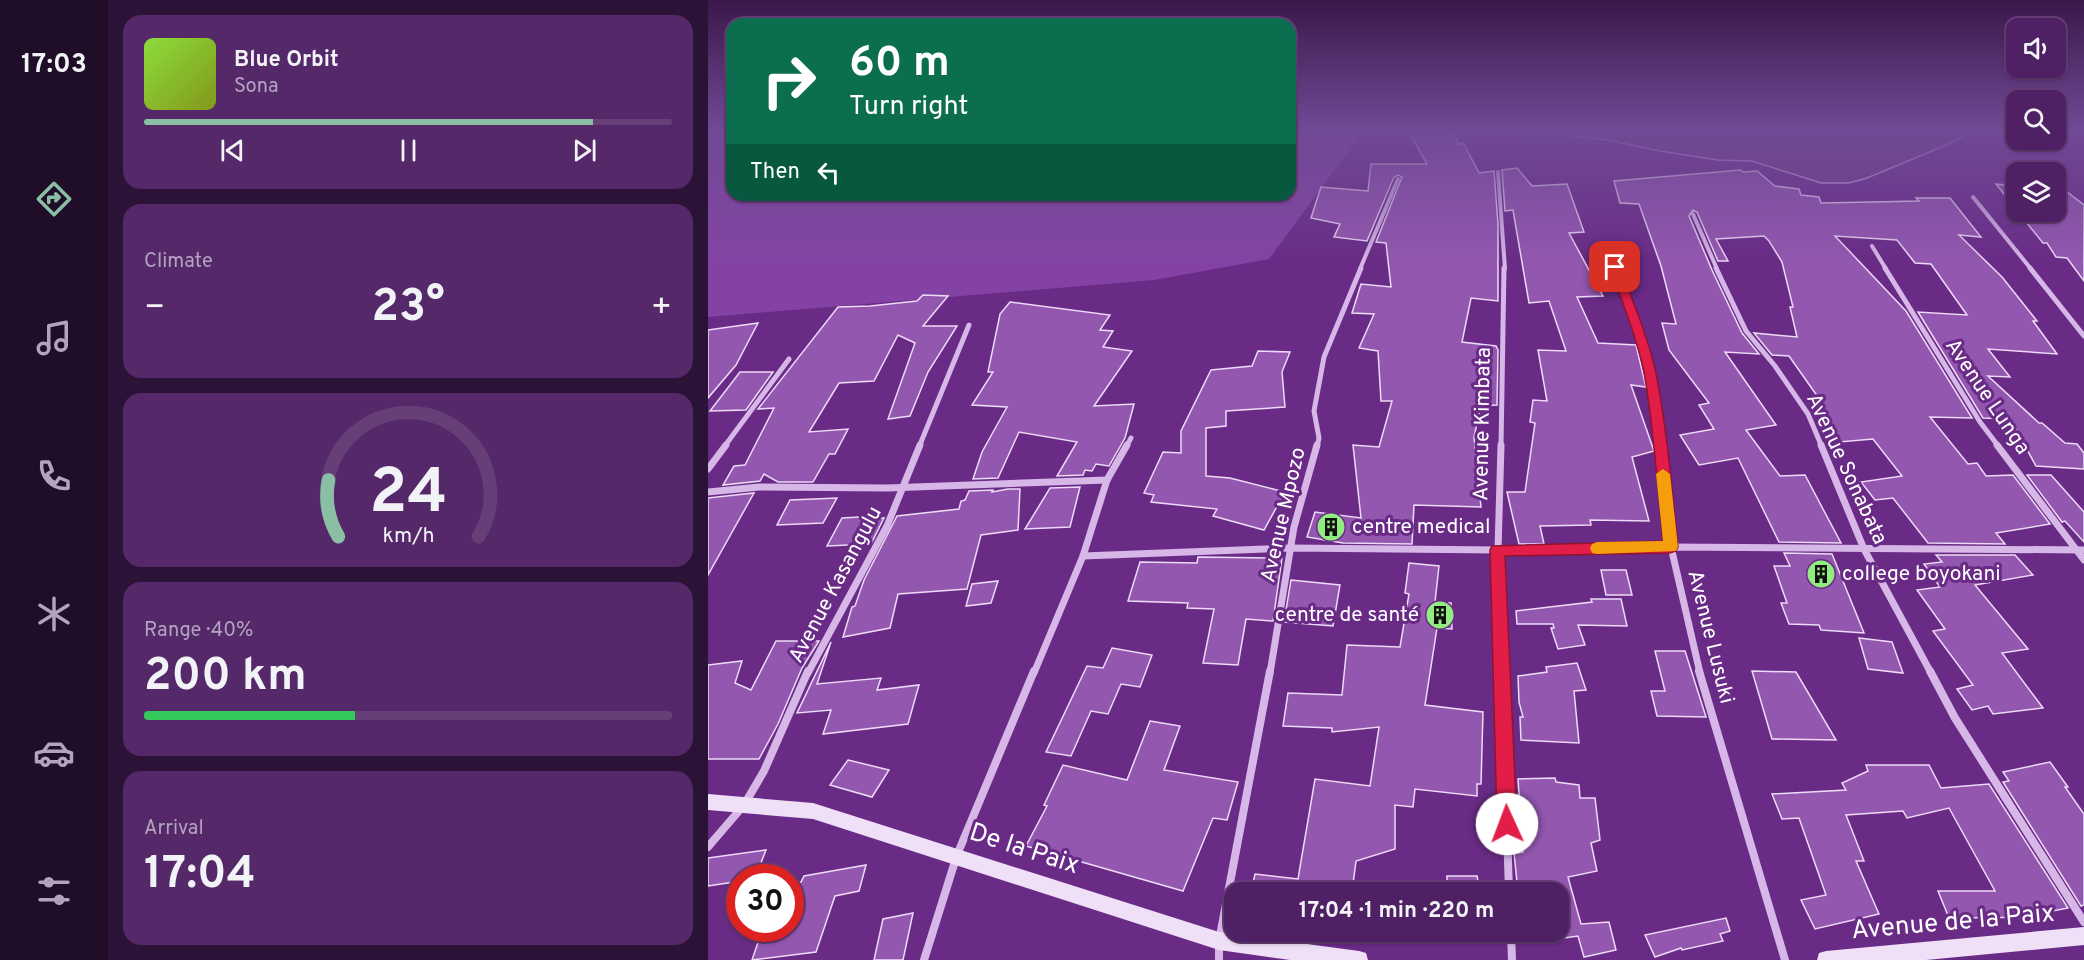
<!DOCTYPE html>
<meta charset="utf-8">
<style>
:root{--surface:#4f2064;--page:#55286a;--text:#f1f3f6;--muted:#b3a3bf;--line:#663e78;--accent:#8abfa5}
body{margin:0;font-family:Overpass,sans-serif;background:var(--page);color:var(--text);height:100vh;display:flex;flex-direction:column;font-size:22px;white-space:nowrap}
*{box-sizing:border-box;margin:0}
p{font-size:20px;color:var(--muted)}
.icon{flex:none;width:33px;height:33px;fill:none;stroke:currentColor;stroke-width:2;stroke-linecap:round;stroke-linejoin:round}
.map{position:relative;flex:1;overflow:hidden}
.side{display:flex;flex-direction:column;gap:15px;padding:15px;background:#2b1237;width:600px}
.side>*{flex:none}
.banner{position:absolute;left:18px;top:18px;width:570px;height:183px;border-radius:18px;box-shadow:0 2px 4px #0004,0 0 0 2px var(--line);background:#0b6e4f;color:#fff;overflow:hidden}
.fabs{position:absolute;left:1298px;top:18px;display:grid;gap:12px}
.fabs a{display:grid;place-items:center;width:60px;height:60px;border-radius:12px;background:var(--surface);box-shadow:0 2px 4px #0004,0 0 0 2px var(--line);font-size:30px}
.speed{position:absolute;left:18px;top:864px;display:flex;gap:12px;font-size:30px;font-weight:700;text-align:center}
.speed>*{display:grid;place-content:center;width:78px;height:78px;border-radius:50%;background:var(--surface);box-shadow:0 2px 4px #0004,0 0 0 2px var(--line);line-height:1}
.speed .limit{border:9px solid #d22;background:#fff;color:#111}
.pin{position:absolute;display:grid;place-items:center;width:51px;height:51px;color:#fff;margin:-26px;border-radius:12px;box-shadow:0 3px 9px #0006}
.me{position:absolute;width:66px;margin:-33px;rotate:358deg;stroke-linejoin:round;filter:drop-shadow(0 0 4px #0008)}
.turn{display:flex;align-items:center;gap:21px;height:126px;padding:0 24px;font-size:27px}
.turn .icon{width:78px;height:78px;stroke-width:2.5}
.turn b{display:block;font-size:42px;line-height:51px}
.then{display:flex;align-items:center;height:57px;padding:0 24px;background:#0003;gap:12px;font-size:22px}
.big{font-size:45px;font-weight:700;line-height:1.1}
.side .widget{flex:1;display:flex;flex-direction:column;justify-content:center;gap:9px;min-width:0;padding:0 21px;border-radius:18px;background:var(--page)}
.side .dial{align-items:center;gap:0}
.dial svg{height:156px;overflow:visible;fill:none;stroke:var(--line);stroke-width:7;stroke-linecap:round;text-anchor:middle}
.dial text{fill:var(--text);stroke:none}
.song{display:flex;align-items:center;gap:18px}
.cover{width:72px;height:72px;border-radius:9px;background:linear-gradient(135deg,hsl(90 70% 55%),hsl(70 70% 35%))}
.played{height:6px;border-radius:3px;background:linear-gradient(90deg,var(--accent) 85%,var(--line) 85%)}
.keys{display:flex;justify-content:space-around;direction:ltr}
.heat{display:flex;justify-content:space-between;align-items:center;font-size:33px;direction:ltr}
.charge{height:9px;border-radius:4px;background:linear-gradient(90deg,#34c759 40%,var(--line) 0)}
.trip{position:absolute;left:516px;top:882px;width:345px;height:60px;border-radius:18px;background:var(--surface);box-shadow:0 2px 4px #0004,0 0 0 2px var(--line);font-weight:700;line-height:60px;text-align:center}
main{display:flex;flex:1;min-height:0}
.tab-bar{display:flex;flex-direction:column;width:108px;justify-content:space-around;align-items:center;background:#200d28;color:var(--muted)}
.tab-bar .icon{width:42px;height:42px}
.tab-bar .on{color:var(--accent)}
.tab-bar b{font-size:27px;color:var(--text)}
.map>svg:first-child{display:block}
</style>
<main>
<nav class="tab-bar">
<b>17:03</b>
<svg class="icon on" aria-label="directions" viewBox="0 0 24 24"><path d="M12 3l9 9-9 9-9-9zM9 14v-3h6M13 9l2 2-2 2"/></svg>
<svg class="icon" aria-label="music" viewBox="0 0 24 24"><path d="M9 18V5l10-2v13"/><circle cx="6" cy="18" r="3"/><circle cx="16" cy="16" r="3"/></svg>
<svg class="icon" aria-label="phone" viewBox="0 0 24 24"><path d="M5 4h4l2 5-3 2q2 4 5 5l2-3 5 2v4C11 20 4 13 5 4z"/></svg>
<svg class="icon" aria-label="climate" viewBox="0 0 24 24"><path d="M12 3v18M4 7l16 10M4 17L20 7"/></svg>
<svg class="icon" aria-label="car" viewBox="0 0 24 24"><path d="M5 17H2v-5l4-1 3-4h7l3 4 3 1v5h-3M9 17h6M6 11h13"/><circle cx="7" cy="17" r="2"/><circle cx="17" cy="17" r="2"/></svg>
<svg class="icon" aria-label="filters" viewBox="0 0 24 24"><path d="M4 7h16M4 17h16"/><circle cx="9" cy="7" r="2"/><circle cx="15" cy="17" r="2"/></svg>
</nav>
<section class="side">
<div class="widget">
<div class="song"><i class="cover"></i><div><b>Blue Orbit</b><p>Sona</p></div></div>
<div class="played"></div>
<div class="keys"><svg class="icon" aria-label="previous" viewBox="0 0 24 24"><path d="M18 5L8 12l10 7zM5 5v14"/></svg><svg class="icon" aria-label="pause" viewBox="0 0 24 24"><path d="M8 5v14M16 5v14"/></svg><svg class="icon" aria-label="next" viewBox="0 0 24 24"><path d="M6 5l10 7-10 7zM19 5v14"/></svg></div>
</div>
<div class="widget"><p>Climate</p>
<div class="heat"><a>−</a><b class="big">23°</b><a>+</a></div>
</div>
<div class="widget dial"><svg viewBox="0 0 100 80">
<path d="M14 69A42 42 0 1 1 86 69"/>
<path d="M14 69A42 42 0 0 1 9 40" stroke="#8abfa5"/>
<text x="50" y="56" font-size="32" font-weight="700">24</text>
<text x="50" y="72" font-size="11">km/h</text>
</svg></div>
<div class="widget"><p>Range · 40%</p><b class="big">200 km</b><div class="charge"></div></div>
<div class="widget"><p>Arrival</p><b class="big">17:04</b></div>
</section>
<div class="map">
<svg width="1376" height="960" viewBox="0 0 1376 960">
<rect width="100%" height="100%" fill="#692b86"/>
<!-- green -->
<polygon fill="#8443a4" points="0,130 24,130 24,195 582,195 582,130 656,130 561,259 446,280 0,317"/>
<!-- water -->
<polygon fill="#6b3c7f" stroke="#d3ace7" stroke-width="1.5" points="843,130 1006,130 1023,132 1050,130 1267,130 1236,146 1159,178 1141,183 1113,183 1044,161 1010,160 952,151 900,140 858,135"/>
<!-- building -->
<g fill="#9357af" stroke="#eddaf6" stroke-width="1.5">
<polygon points="700,130 738,130 739,133 745,133 751,144 756,144 771,173 786,171 790,224 790,301 763,298 754,342 788,346 790,350 789,405 773,406 766,437 773,507 706,505 704,544 635,543 599,537 607,512 653,518 645,445 671,447 684,401 673,401 670,351 651,348 666,314 644,313 653,284 683,287 678,243 668,242 694,177 690,175 686,177 659,241 626,237 632,224 603,218 613,187 660,191 663,164 719,164"/>
<polygon points="809,168 824,186 859,184 876,232 861,233 895,296 869,297 890,343 928,345 938,387 923,385 946,451 924,457 941,521 882,520 883,525 832,526 836,544 811,544 799,492 817,492 827,423 822,422 825,400 839,401 830,350 858,351 841,301 821,303 805,210 797,211 794,170"/>
<polygon points="1033,170 1035,172 1049,171 1067,186 1091,189 1093,195 1111,197 1113,203 1211,201 1208,198 1242,198 1273,237 1251,235 1294,277 1329,321 1325,321 1349,354 1280,349 1302,377 1280,376 1331,423 1334,423 1357,443 1369,444 1376,453 1376,469 1328,466 1302,419 1275,418 1210,312 1259,315 1223,264 1207,263 1189,240 1127,236 1198,311 1264,418 1222,417 1260,464 1269,463 1278,476 1305,475 1342,524 1288,533 1297,544 1220,543 1185,498 1167,500 1153,482 1194,476 1165,439 1131,442 1104,401 1112,400 1081,356 1064,355 1046,333 1089,337 1082,307 1085,307 1074,262 1061,241 1056,236 1008,239 1020,261 1010,261 989,212 985,210 981,216 1004,270 1034,333 1051,354 1017,352 1068,425 1038,430 1072,476 1097,475 1133,543 1071,542 1030,458 991,465 972,435 1006,429 991,405 1001,403 961,350 954,323 968,324 953,266 931,204 912,203 906,181"/>
<polygon points="1288,184 1308,186 1308,209"/>
<polygon points="1347,188 1354,188 1376,205 1376,281 1359,258 1348,257 1339,243 1335,243 1310,212 1347,212"/>
<polygon points="215,295 240,296 215,326 249,326 220,372 202,416 180,419 207,343 190,335 166,381 131,383 101,432 140,429 127,454 121,454 105,482 70,482 56,474 52,481 15,485 26,466 37,465 66,408 50,409 130,307 162,306 209,301"/>
<polygon points="302,302 402,315 392,330 405,331 395,347 424,351 386,406 426,404 417,438 401,466 388,464 384,471 377,470 375,475 349,476 369,442 311,432 290,478 265,479 274,452 299,407 264,405 285,372 280,372 292,314"/>
<polygon points="50,323 28,365 0,398 0,330"/>
<polygon points="550,351 582,352 574,372 577,407 518,411 518,426 498,428 498,476 522,478 577,492 556,530 505,516 509,509 443,502 446,495 436,493 455,452 473,453 473,431 503,370 544,366"/>
<polygon points="32,372 65,372 38,410 2,411"/>
<polygon points="1319,475 1343,475 1376,512 1376,542 1357,521 1354,522"/>
<polygon points="372,487 362,527 317,529 342,488"/>
<polygon points="300,489 312,489 310,530 273,535 259,589 190,594 182,628 135,637 144,607 147,606 156,580 189,516 251,509 253,501 257,500 261,491 285,490 284,492"/>
<polygon points="46,493 0,575 0,498"/>
<polygon points="129,498 115,523 69,525 82,500"/>
<polygon points="168,516 166,519 176,518 163,544 119,546 134,518"/>
<polygon points="1076,553 1124,554 1156,633 1113,630 1111,625 1081,624 1073,603 1079,603 1066,566 1082,566"/>
<polygon points="1228,555 1307,555 1325,575 1267,585 1320,649 1294,653 1335,708 1285,714 1280,706 1264,710 1249,689 1265,685 1225,631 1237,629 1209,590 1232,587 1216,564 1234,562"/>
<polygon points="490,557 574,558 565,621 538,619 530,665 495,663 506,609 479,608 480,603 420,601 432,562 489,563"/>
<polygon points="701,563 731,566 727,602 743,603 744,629 729,628 717,705 775,712 773,784 769,784 769,796 707,789 705,807 687,805 687,849 648,861 644,892 543,892 547,874 590,879 607,779 662,786 671,727 624,732 624,728 575,726 580,693 634,695 639,645 692,647 701,594 697,593"/>
<polygon points="893,570 918,570 924,595 898,595"/>
<polygon points="583,580 632,585 625,626 576,622"/>
<polygon points="290,581 283,603 258,606 264,584"/>
<polygon points="883,599 913,599 919,626 870,625 877,645 850,649 843,628 846,628 845,624 809,624 808,611 884,602"/>
<polygon points="1151,638 1184,642 1195,673 1160,669"/>
<polygon points="68,641 111,641 94,668 70,724 51,759 0,759 0,665 34,661 27,683 43,690"/>
<polygon points="123,642 109,684 173,678 169,690 211,685 200,724 115,734 123,710 89,713"/>
<polygon points="404,648 444,655 432,687 413,684 400,714 383,711 363,756 338,752 379,666 395,668"/>
<polygon points="947,651 977,651 998,717 949,716 943,691 957,691"/>
<polygon points="869,663 878,690 866,691 871,743 813,740 812,717 815,717 811,702 810,676 839,672 838,667"/>
<polygon points="1044,671 1088,672 1128,740 1064,739"/>
<polygon points="442,721 472,726 456,770 530,782 519,820 505,818 475,891 318,846 339,806 336,805 355,765 419,780"/>
<polygon points="140,760 181,770 164,797 122,785"/>
<polygon points="1342,762 1360,787 1357,787 1376,814 1376,905 1373,906 1295,782 1301,781 1295,772"/>
<polygon points="1158,765 1221,765 1233,788 1281,784 1360,908 1339,912 1341,917 1241,918 1230,891 1287,891 1241,808 1199,818 1195,811 1138,815 1156,861 1148,861 1171,914 1107,929 1093,900 1118,895 1091,818 1074,819 1064,794 1138,790 1134,783 1160,771"/>
<polygon points="847,778 848,782 871,785 872,798 887,798 892,840 883,843 889,871 860,877 873,924 901,922 908,950 876,957 870,936 821,943 819,932 850,932 850,892 810,892 806,853 815,852 810,779"/>
<polygon points="58,850 47,878 32,878 32,881 0,886 0,858"/>
<polygon points="158,865 151,891 127,896 108,952 44,960 55,928 82,928 82,884 93,882 96,876"/>
<polygon points="739,876 769,876 772,892 739,892"/>
<polygon points="205,913 195,960 166,960 175,919"/>
<polygon points="1018,918 1022,931 1012,934 1015,941 974,950 973,948 947,957 937,935"/>
</g>
<g fill="none" stroke-linecap="round" stroke-linejoin="round">
<!-- street-far3 -->
<g stroke="#d7b7e7" stroke-width="4">
<polyline points="790,172 797,269"/>
<polyline points="1265,197 1323,269"/>
<polyline points="985,214 1009,269"/>
<polyline points="1164,246 1178,269"/>
<polyline points="899,249 908,269"/>
<polyline points="652,269 690,179"/>
</g>
<!-- street-far2 -->
<g stroke="#d7b7e7" stroke-width="5">
<path d="M907,268C932,326 945,384 952,447"/>
<polyline points="1008,268 1038,331 1067,366 1100,414 1114,447"/>
<polyline points="1177,268 1272,422 1291,447"/>
<polyline points="1322,268 1376,336"/>
<polyline points="16,447 81,359"/>
<polyline points="211,447 261,325"/>
<polyline points="418,447 423,438"/>
<polyline points="609,447 611,438 606,411 616,357 653,268"/>
<polyline points="793,447 796,268"/>
</g>
<!-- street-far1 -->
<g stroke="#d7b7e7" stroke-width="7">
<polyline points="793,445 790,550 794,673"/>
<polyline points="951,445 963,547 992,673"/>
<polyline points="1113,445 1156,549 1223,673"/>
<polyline points="1289,445 1376,560"/>
<polyline points="0,469 18,445"/>
<polyline points="0,492 51,487 179,488 399,480"/>
<polyline points="375,556 582,548 790,550 962,547 1376,550"/>
<polyline points="100,673 179,526 212,445"/>
<polyline points="326,673 375,556 399,480 419,445"/>
<polyline points="562,673 586,527 609,445"/>
</g>
<!-- street -->
<g stroke="#d7b7e7" stroke-width="8">
<polyline points="794,671 801,892"/>
<polyline points="991,671 1077,960"/>
<polyline points="1222,671 1247,718 1376,922"/>
<polyline points="0,847 36,805 56,771 100,671"/>
<polyline points="803,932 804,960"/>
<polyline points="216,960 249,855 326,671"/>
<polyline points="511,960 511,941 562,671"/>
</g>
<!-- secondary -->
<g fill="#f0e0f7" fill-rule="evenodd">
<polygon points="0,794 105,803 511,932 651,951 658,953 660,960 582,960 511,950 105,819 0,810"/>
<polygon points="1376,927 1376,945 1218,960 1109,960 1111,953 1118,951"/>
</g>
</g>
<!-- sky -->
<linearGradient id="sky" x2="0" y2="1"><stop stop-color="#3a184a"/><stop offset="0.49" stop-color="#704a95"/><stop offset="1" stop-color="#704a95" stop-opacity="0"/></linearGradient>
<rect width="1376" height="264" fill="url(#sky)"/>
<!-- route -->
<path fill="#e11d48" stroke="#92132f" stroke-width="1.5" d="M907,264L912,267C925,302 940,337 948,373C959,430 964,489 970,547L968,551L962,553L797,556L809,824L806,831L799,834L792,831L789,824L782,550L784,546L955,541C949,485 946,428 936,372C929,337 914,302 902,267Z"/>
<!-- slow -->
<polygon fill="#f59e0b" points="955,469 962,474 970,547 968,551 889,554 884,553 882,548 884,544 889,542 955,541 948,474"/>
<!-- icons -->
<defs>
<g id="building-disc" transform="scale(1.5)"><circle r="9.5" fill="#91ed7f" stroke="#692b86"/><path d="M-4-6H4V6H1V3H-1V6H-4ZM-2.5-4.3h1.7v1.8h-1.7ZM.8-4.3h1.7v1.8H.8ZM-2.5-1h1.7V.8h-1.7ZM.8-1h1.7V.8H.8Z" fill="#111"/></g>
</defs>
<g fill-rule="evenodd">
<use href="#building-disc" x="623" y="527"/>
<use href="#building-disc" x="1113" y="574"/>
<use href="#building-disc" x="732" y="615"/>
</g>
<g text-anchor="middle" dominant-baseline="central" stroke-width="6" stroke-linejoin="round" paint-order="stroke">
<!-- street labels -->
<g font-size="21" fill="#fff" stroke="#692b86">
<text transform="translate(1279 397) rotate(56)">Avenue Lunga</text>
<text transform="translate(775 424) rotate(-89)">Avenue Kimbata</text>
<text transform="translate(1138 469) rotate(65)">Avenue Sonabata</text>
<text transform="translate(576 515) rotate(-77)">Avenue Mpozo</text>
<text transform="translate(128 585) rotate(-62)">Avenue Kasangulu</text>
<text transform="translate(1002 637) rotate(76)">Avenue Lusuki</text>
</g>
<!-- poi labels -->
<g font-size="21" fill="#fff" stroke="#692b86" text-anchor="start">
<text x="644" y="527">centre medical</text>
<text x="1134" y="574">college boyokani</text>
<text x="711" y="615" text-anchor="end">centre de santé</text>
</g>
<!-- near-street labels -->
<g font-size="26" fill="#fff" stroke="#692b86">
<text transform="translate(316 850) rotate(18)">De la Paix</text>
<text transform="translate(1245 923) rotate(-5)">Avenue de la Paix</text>
</g>
</g>
</svg>
<div class="fabs">
<a><svg class="icon" aria-label="sound" viewBox="0 0 24 24"><path d="M4 9h4l5-4v14l-5-4H4zM17 9q2 3 0 6"/></svg></a>
<a><svg class="icon" aria-label="search" viewBox="0 0 24 24"><circle cx="10" cy="10" r="6"/><path d="M15 15l6 6"/></svg></a>
<a><svg class="icon" aria-label="layers" viewBox="0 0 24 24"><path d="M12 4l9 5-9 5-9-5zM3 14l9 5 9-5"/></svg></a>
</div>
<div class="speed"><div class="limit">30</div></div>
<div class="pin" style="left:907px;top:267px;background:#d93025"><svg class="icon" aria-label="arrive" viewBox="0 0 24 24"><path d="M6 21V4h12l-3 4 3 4H6"/></svg></div>
<svg class="me" style="left:799px;top:824px" viewBox="-20 -20 40 40"><circle r="19" fill="#fff"/><path d="M0-13L10 11 0 6-10 11z" fill="#e11d48"/></svg>
<div class="trip">17:04 · 1 min · 220 m</div>
<div class="banner">
<div class="turn"><svg class="icon" aria-label="right" viewBox="0 0 24 24"><path d="M7 20v-9h11M14 6l5 5-5 5"/></svg><div><b>60 m</b>Turn right</div></div>
<div class="then">Then<svg class="icon" aria-label="left" viewBox="0 0 24 24"><path d="M17 20v-9H6M10 6l-5 5 5 5"/></svg></div>
</div>
</div>
</main>
